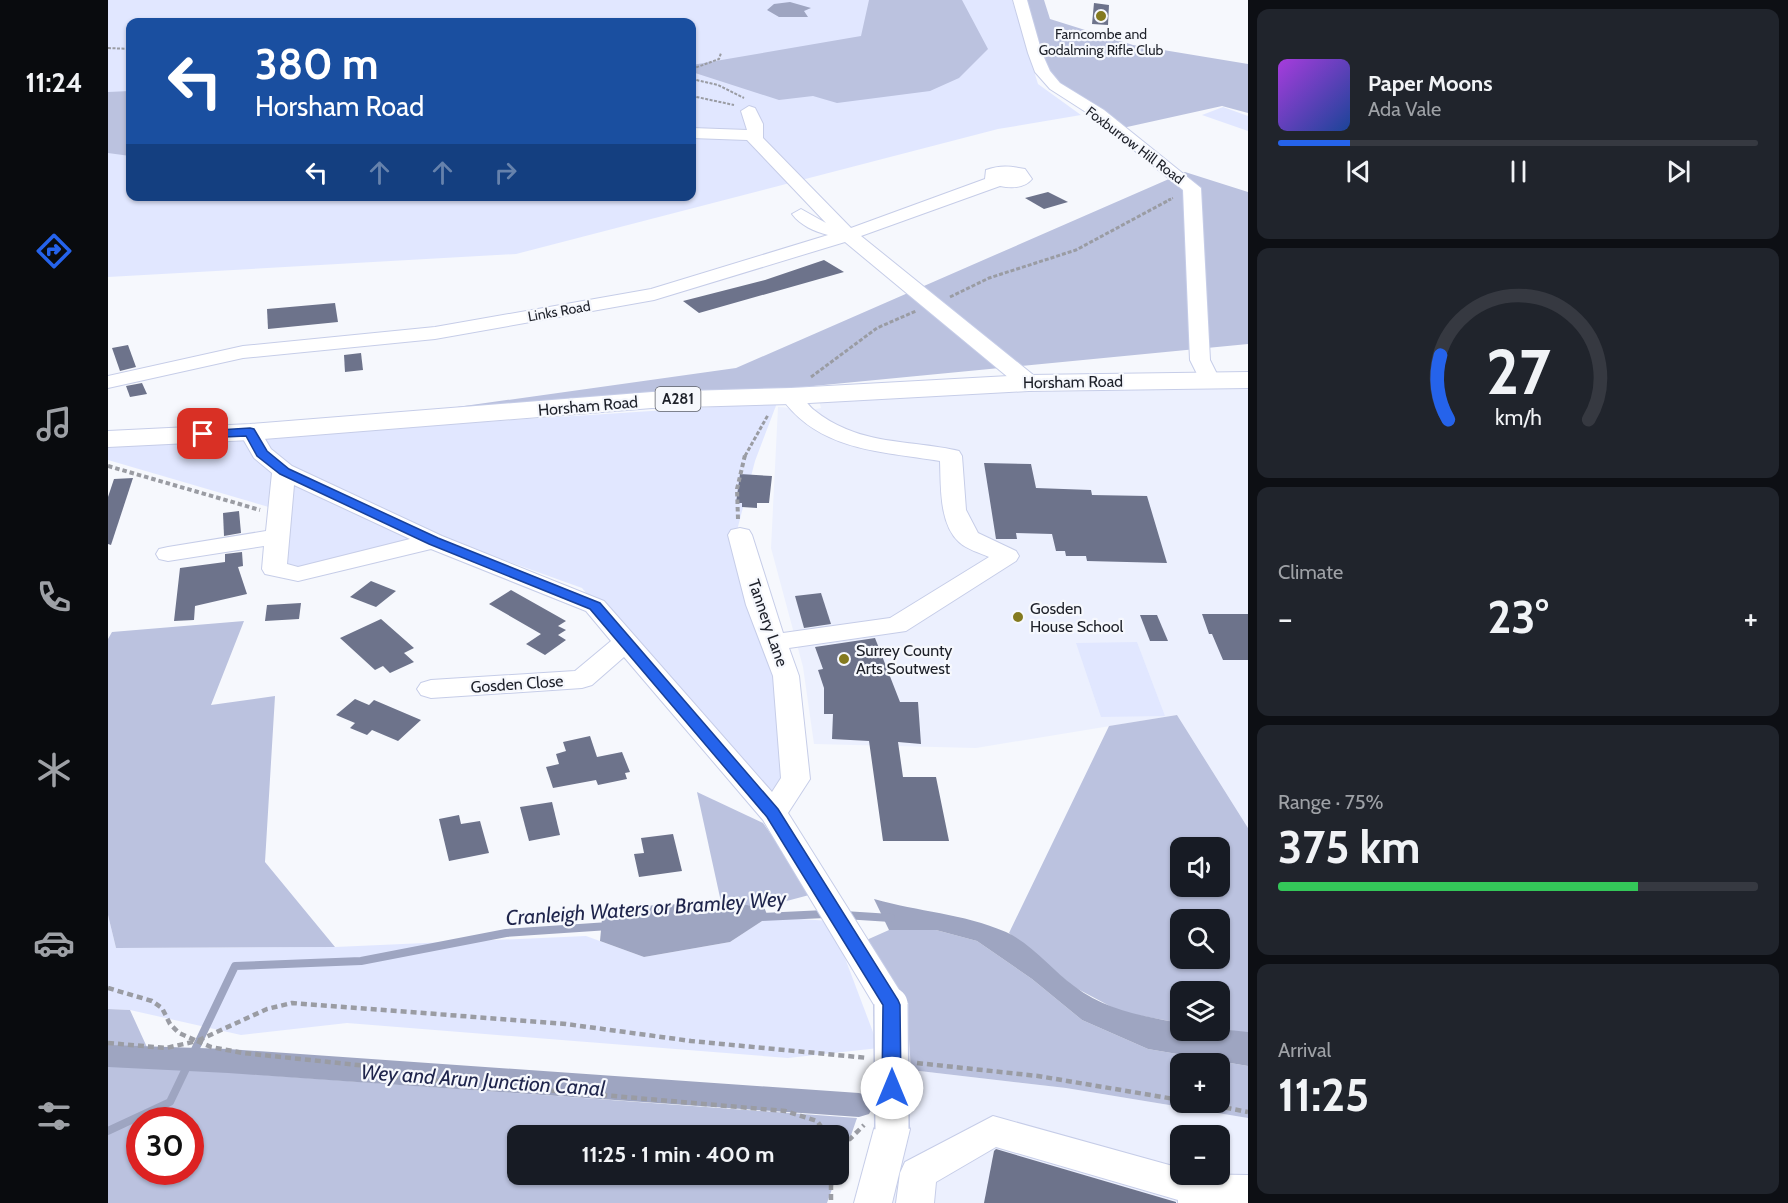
<!DOCTYPE html>
<meta charset="utf-8">
<style>
:root{--surface:#171b24;--page:#20242c;--text:#f1f3f6;--muted:#9ea1a6;--line:#363941;--accent:#2563eb}
body{margin:0;font-family:Cabin,sans-serif;background:var(--page);color:var(--text);height:100vh;display:flex;flex-direction:column;font-size:22px;white-space:nowrap}
*{box-sizing:border-box;margin:0}
p{font-size:20px;color:var(--muted)}
.icon{flex:none;width:33px;height:33px;fill:none;stroke:currentColor;stroke-width:2;stroke-linecap:round;stroke-linejoin:round}
.map{position:relative;flex:1;overflow:hidden}
.sheet{display:flex;flex-direction:column;gap:9px;padding:9px;background:#0d0f14;width:540px}
.sheet>*{flex:none}
.banner{position:absolute;left:18px;top:18px;width:570px;height:183px;border-radius:12px;box-shadow:0 2px 4px #0004;background:#1a4fa0;color:#fff;overflow:hidden}
.controls{position:absolute;left:1062px;top:837px;display:grid;gap:12px}
.controls a{display:grid;place-items:center;width:60px;height:60px;border-radius:12px;background:var(--surface);box-shadow:0 2px 4px #0004;font-size:30px}
.speed{position:absolute;left:18px;top:1107px;display:flex;gap:12px;font-size:30px;font-weight:700;text-align:center}
.speed>*{display:grid;place-content:center;width:78px;height:78px;border-radius:50%;background:var(--surface);box-shadow:0 2px 4px #0004;line-height:1}
.speed .limit{border:9px solid #d22;background:#fff;color:#111}
.pin{position:absolute;display:grid;place-items:center;width:51px;height:51px;color:#fff;margin:-26px;border-radius:12px;box-shadow:0 3px 9px #0006}
.me{position:absolute;width:66px;margin:-33px;rotate:0deg;stroke-linejoin:round;filter:drop-shadow(0 0 4px #0008)}
.turn{display:flex;align-items:center;gap:21px;height:126px;padding:0 30px;font-size:27px}
.turn .icon{width:78px;height:78px;stroke-width:2.5}
.turn b{display:block;font-size:42px;line-height:51px}
.lanes{display:flex;align-items:center;height:57px;padding:0 30px;background:#0003;justify-content:center;gap:30px;direction:ltr}
.lanes .off{opacity:.35}
.big{font-size:45px;font-weight:800;line-height:1.1}
.sheet .tile{flex:1;display:flex;flex-direction:column;justify-content:center;gap:9px;min-width:0;padding:0 21px;border-radius:12px;background:var(--page)}
.sheet .dial{align-items:center;gap:0}
.dial svg{height:156px;overflow:visible;fill:none;stroke:var(--line);stroke-width:7;stroke-linecap:round;text-anchor:middle}
.dial text{fill:var(--text);stroke:none}
.song{display:flex;align-items:center;gap:18px}
.cover{width:72px;height:72px;border-radius:9px;background:linear-gradient(135deg,hsl(280 70% 55%),hsl(220 70% 35%))}
.played{height:6px;border-radius:3px;background:linear-gradient(90deg,var(--accent) 15%,var(--line) 15%)}
.keys{display:flex;justify-content:space-around;direction:ltr}
.heat{display:flex;justify-content:space-between;align-items:center;font-size:33px;direction:ltr}
.charge{height:9px;border-radius:4px;background:linear-gradient(90deg,#34c759 75%,var(--line) 0)}
.trip{position:absolute;left:399px;top:1125px;width:342px;height:60px;border-radius:12px;background:var(--surface);box-shadow:0 2px 4px #0004;font-weight:800;line-height:60px;text-align:center}
main{display:flex;flex:1;min-height:0}
.dock{display:flex;flex-direction:column;width:108px;justify-content:space-around;align-items:center;background:#090b0e;color:var(--muted)}
.dock .icon{width:42px;height:42px}
.dock .on{color:var(--accent)}
.dock b{font-size:27px;color:var(--text)}
.map>svg:first-child{display:block}
</style>
<main>
<nav class="dock">
<b>11:24</b>
<svg class="icon on" aria-label="directions" viewBox="0 0 24 24"><path d="M12 3l9 9-9 9-9-9zM9 14v-3h6M13 9l2 2-2 2"/></svg>
<svg class="icon" aria-label="music" viewBox="0 0 24 24"><path d="M9 18V5l10-2v13"/><circle cx="6" cy="18" r="3"/><circle cx="16" cy="16" r="3"/></svg>
<svg class="icon" aria-label="phone" viewBox="0 0 24 24"><path d="M5 4h4l2 5-3 2q2 4 5 5l2-3 5 2v4C11 20 4 13 5 4z"/></svg>
<svg class="icon" aria-label="climate" viewBox="0 0 24 24"><path d="M12 3v18M4 7l16 10M4 17L20 7"/></svg>
<svg class="icon" aria-label="car" viewBox="0 0 24 24"><path d="M5 17H2v-5l4-1 3-4h7l3 4 3 1v5h-3M9 17h6M6 11h13"/><circle cx="7" cy="17" r="2"/><circle cx="17" cy="17" r="2"/></svg>
<svg class="icon" aria-label="filters" viewBox="0 0 24 24"><path d="M4 7h16M4 17h16"/><circle cx="9" cy="7" r="2"/><circle cx="15" cy="17" r="2"/></svg>
</nav>
<div class="map">
<svg width="1140" height="1203" viewBox="0 0 1140 1203">
<rect width="100%" height="100%" fill="#f6f8fd"/>
<!-- built -->
<g fill="#ecf0fe" fill-rule="evenodd">
<polygon points="1140,388 1140,828 1069,715 868,748 706,744 695,667 663,548 670,407 683,408 689,413 713,408 711,400 835,394"/>
<path d="M803,1070L958,1088L1140,1118V1203H785ZM1072,1136H1112V1174H1072Z"/>
</g>
<!-- green -->
<g fill="#e1e7ff" fill-rule="evenodd">
<path d="M0,0H904L930,84L973,115L890,129L408,254L0,277ZM22,22H584V196H22Z"/>
<polygon points="1115,107 1140,116 1140,131 1094,115"/>
<polygon points="669,403 647,461 625,546 674,655 697,782 662,820 474,588 331,537 179,571 171,510 0,460 0,446"/>
<polygon points="1029,642 1057,716 993,717 968,643"/>
<polygon points="0,915 8,948 227,947 478,936 536,957 622,942 660,917 723,921 771,1048 680,1058 239,1023 133,1035 22,1010 0,1009"/>
</g>
<!-- forest -->
<g fill="#bbc2df" fill-rule="evenodd">
<polygon points="761,0 854,0 880,49 851,78 822,91 729,103 705,96 671,100 584,72 584,65 753,36"/>
<polygon points="912,0 936,0 942,19 1025,45 1140,64 1140,113 1114,106 1010,129 935,72"/>
<polygon points="22,91 22,156 0,153 0,92"/>
<polygon points="1077,172 1140,192 1140,344 695,387 335,409 628,368"/>
<polygon points="136,621 103,705 167,696 157,862 227,947 8,948 0,915 0,639 4,632"/>
<path d="M1069,715L1140,828V1033L1112,1029V992H1072V1023L1013,1012L966,987L901,933L1001,726ZM1072,848H1112V886H1072ZM1072,920H1112V958H1072Z"/>
<polygon points="589,792 655,823 705,894 656,907 613,902"/>
<path d="M781,930H828L869,941L924,979L974,1020L1040,1049L1140,1066V1118L958,1088L803,1070L799,1009L754,942ZM1072,1064H1112V1102H1072Z"/>
<path d="M0,1009L22,1010L48,1067L749,1118L731,1170L730,1136H410V1174L729,1175L719,1203H0ZM32,1120H82V1172H32Z"/>
</g>
<!-- water -->
<g fill="#9ea5c1">
<polygon points="682,2 703,8 696,11 700,17 671,17 659,10 666,4"/>
<path d="M766,899C811,912 854,913 898,932C924,944 944,970 966,986C997,1010 1035,1016 1072,1023V1030L1112,1029L1140,1032V1066L1040,1049L974,1020L924,979L869,941L828,930H781Z"/>
<polygon points="613,902 656,907 660,917 622,942 536,957 492,941 495,908"/>
</g>
<g fill="none" stroke-linecap="round" stroke-linejoin="round">
<!-- stream -->
<g stroke="#9ea5c1" stroke-width="8">
<polyline points="736,915 783,918"/>
<polyline points="652,917 717,914"/>
<polyline points="0,1131 62,1102 127,966 253,961 398,933 501,926"/>
</g>
<!-- canal -->
<polygon fill="#9ea5c1" fill-rule="evenodd" points="0,1045 120,1049 751,1093 761,1096 766,1105 761,1114 751,1117 120,1073 0,1067"/>
</g>
<!-- building -->
<g fill="#6d738b">
<polygon points="986,3 1001,5 1000,25 984,24"/>
<polygon points="940,192 960,202 936,209 917,198"/>
<polygon points="716,260 736,272 591,313 575,301 657,280"/>
<polygon points="227,303 230,322 160,329 159,309"/>
<polygon points="20,345 28,367 12,371 4,348"/>
<polygon points="253,353 255,370 237,372 236,355"/>
<polygon points="34,383 39,394 22,397 18,386"/>
<polygon points="876,463 923,464 928,488 983,490 984,495 1039,496 1059,563 979,561 978,556 958,556 957,551 948,551 944,534 908,533 909,539 888,539"/>
<polygon points="632,474 664,476 661,503 649,503 649,508 634,507 634,503 628,503"/>
<polygon points="25,478 3,545 0,544 0,497 6,479"/>
<polygon points="131,511 133,533 116,536 115,513"/>
<polygon points="134,552 135,566 130,567 139,594 87,606 86,620 66,621 72,568 117,562 117,554"/>
<polygon points="263,581 288,591 268,607 242,597"/>
<polygon points="403,590 458,621 450,626 458,630 450,635 458,640 437,655 418,644 433,634 381,604"/>
<polygon points="713,593 723,624 696,628 687,596"/>
<polygon points="193,603 191,619 157,621 159,605"/>
<polygon points="1094,614 1140,614 1140,660 1115,660 1104,634 1101,634"/>
<polygon points="1032,615 1049,615 1060,641 1042,641"/>
<polygon points="273,619 306,648 296,653 306,662 282,673 275,666 267,670 232,638"/>
<polygon points="767,638 792,702 810,702 813,744 790,742 795,777 828,777 841,841 775,841 761,741 724,739 725,714 716,714 716,688 710,670 715,669 707,647"/>
<polygon points="247,699 261,705 266,700 313,720 290,741 264,730 259,735 242,728 247,723 228,715"/>
<polygon points="482,736 489,757 514,752 522,772 517,773 519,779 490,785 488,780 445,788 438,767 451,764 448,754 458,751 455,742"/>
<polygon points="444,802 452,835 421,841 412,807"/>
<polygon points="351,815 353,824 372,821 381,853 341,861 331,819"/>
<polygon points="565,834 574,871 531,877 526,854 536,853 533,838"/>
<polygon points="888,1149 1068,1202 1068,1203 876,1203 886,1151"/>
</g>
<g fill="none" stroke-linecap="round" stroke-linejoin="round">
<!-- minor casing -->
<g stroke="#c6cde8" stroke-width="2">
<g id="minor">
<polygon points="905,0 919,0 934,53 942,71 952,83 996,110 1093,188 1102,360 1112,380 1108,384 1094,384 1082,360 1075,190 984,116 942,89 927,72 920,53"/>
<path d="M641,106L647,108L655,124V138L743,228L877,179L878,170C892,165 902,166 917,169L924,179C916,189 902,188 892,186L753,236L929,378L932,383L929,388H913L737,242L546,300L327,339L135,358L0,388V376L135,346L327,327L543,289L720,235C706,231 693,226 684,214L693,209L718,223L639,140L584,138V128L639,130L633,111Z"/>
<path d="M683,390C695,392 697,403 706,410C716,418 726,424 738,429C773,444 814,442 851,451L854,456L858,510L870,533L908,551L911,556L908,561L798,631L681,648L691,676L702,779L680,813L800,1004L795,1013L783,1017L771,1013L655,820L516,657L484,685L474,688L323,698L313,695L309,689L313,683L323,680L467,671L503,641L478,611L323,549L190,581L157,574L154,569L156,546L60,561L51,559L48,554L51,549L60,547L158,531L164,473L146,458L131,432L134,427H150L163,449L184,466L334,536L496,601L664,792L673,778L665,676L638,605L620,535L623,530L632,528L641,530L644,535L675,633L782,618L881,557C872,553 858,549 851,542C831,524 833,486 832,461C771,451 710,451 672,396L675,391ZM186,485L302,539L190,567L179,564Z"/>
<polygon points="784,1114 797,1118 802,1129 784,1203 746,1203 766,1129 771,1118"/>
<polygon points="885,1116 1072,1168 1072,1174 1140,1175 1140,1203 1070,1203 1070,1200 888,1147 828,1182 826,1203 788,1203 792,1173 797,1162"/>
</g>
</g>
<!-- major casing -->
<g stroke="#c6cde8" stroke-width="2">
<polygon id="major" points="1140,372 1140,388 921,391 683,404 544,408 142,440 0,447 0,431 142,424 544,392 683,388 921,375"/>
</g>
<!-- path-far3 -->
<g stroke="#9a9ca3" stroke-width="2" stroke-dasharray="3 1.5" stroke-linecap="butt">
<polyline points="0,48 22,49"/>
<polyline points="584,69 611,59 613,53"/>
<polyline points="584,79 610,85 636,98"/>
<polyline points="584,96 626,105"/>
<polyline points="1060,200 1065,198"/>
</g>
<!-- path-far2 -->
<g stroke="#9a9ca3" stroke-width="3" stroke-dasharray="4 2" stroke-linecap="butt">
<polyline points="842,297 881,278 968,250 1063,199"/>
<polyline points="703,377 769,328 808,311"/>
<polyline points="637,456 660,415"/>
</g>
<!-- path-far1 -->
<g stroke="#9a9ca3" stroke-width="4" stroke-dasharray="4.5 3" stroke-linecap="butt">
<polyline points="0,466 152,510"/>
<polyline points="630,519 629,489 637,455"/>
</g>
<!-- path -->
<g stroke="#9a9ca3" stroke-width="4.5" stroke-dasharray="6 4" stroke-linecap="butt">
<polyline points="0,988 44,1001 54,1008 62,1024 71,1033 89,1041 159,1009 184,1003 458,1024 583,1041 760,1058"/>
<polyline points="0,1043 58,1048 89,1041 103,1047 135,1053 269,1067 288,1077 677,1111 709,1121 720,1136"/>
<polyline points="809,1063 930,1076 1072,1100"/>
<polyline points="1088,1102 1140,1112"/>
<polyline points="730,1141 742,1139 756,1125"/>
<polyline points="723,1174 723,1203"/>
</g>
<!-- minor -->
<use href="#minor" fill="#fff" fill-rule="evenodd"/>
<!-- major -->
<use href="#major" fill="#fff" fill-rule="evenodd"/>
<!-- minor-bridge casing -->
<g stroke="#c6cde8" stroke-width="36" stroke-linecap="butt">
<polyline id="minor-bridge" points="783,1004 784,1129"/>
</g>
<!-- minor-bridge -->
<use href="#minor-bridge" stroke="#fff" stroke-width="33"/>
</g>
<!-- route -->
<polygon fill="#2563eb" stroke="#184099" stroke-width="1.5" points="142,428 146,429 159,451 181,469 330,538 492,603 670,809 790,1000 792,1005 793,1088 790,1093 784,1096 777,1093 774,1088 775,1005 659,817 482,609 321,544 172,474 149,456 138,436 95,438 89,434 95,431"/>
<!-- markers -->
<g fill="#847a1f" stroke="#f6f8fd" stroke-width="2">
<circle cx="993" cy="16" r="6"/>
<circle cx="910" cy="617" r="6"/>
<circle cx="736" cy="659" r="6"/>
</g>
<g text-anchor="middle" dominant-baseline="central" stroke-width="4.5" stroke-linejoin="round" paint-order="stroke">
<!-- far-poi labels -->
<g font-size="14" fill="#1d2029" stroke="#f6f8fd">
<text x="993" y="34">Farncombe and<tspan x="993" dy="16">Godalming Rifle Club</tspan></text>
</g>
<!-- far-street labels -->
<g font-size="14" fill="#1d2029" stroke="#f6f8fd">
<text transform="translate(1027 145) rotate(37)">Foxburrow Hill Road</text>
<text transform="translate(451 311) rotate(-10)">Links Road</text>
</g>
<!-- shield labels -->
<rect fill="#f6f8fd" stroke="#5e6169" stroke-width="1.5" x="547.5" y="387" width="45" height="24" rx="4.5"/>
<g font-size="15" font-weight="bold" fill="#1d2029">
<text x="570" y="399">A281</text>
</g>
<!-- street labels -->
<g font-size="16" fill="#1d2029" stroke="#f6f8fd">
<text transform="translate(965 382) rotate(-1)">Horsham Road</text>
<text transform="translate(480 406) rotate(-5)">Horsham Road</text>
<text transform="translate(660 623) rotate(71)">Tannery Lane</text>
<text transform="translate(409 684) rotate(-4)">Gosden Close</text>
</g>
<!-- poi labels -->
<g font-size="16" fill="#1d2029" stroke="#f6f8fd" text-anchor="start">
<text x="922" y="608">Gosden<tspan x="922" dy="18">House School</tspan></text>
<text x="748" y="650">Surrey County<tspan x="748" dy="18">Arts Soutwest</tspan></text>
</g>
<!-- near-water labels -->
<g font-size="21" font-style="italic" fill="#1f254c" stroke="#f6f8fd">
<text transform="translate(538 908) rotate(-4)">Cranleigh Waters or Bramley Wey</text>
<text transform="translate(375 1080) rotate(4)">Wey and Arun Junction Canal</text>
</g>
</g>
</svg>
<div class="controls">
<a><svg class="icon" aria-label="sound" viewBox="0 0 24 24"><path d="M4 9h4l5-4v14l-5-4H4zM17 9q2 3 0 6"/></svg></a>
<a><svg class="icon" aria-label="search" viewBox="0 0 24 24"><circle cx="10" cy="10" r="6"/><path d="M15 15l6 6"/></svg></a>
<a><svg class="icon" aria-label="layers" viewBox="0 0 24 24"><path d="M12 4l9 5-9 5-9-5zM3 14l9 5 9-5"/></svg></a>
<a>+</a>
<a>−</a>
</div>
<div class="speed"><div class="limit">30</div></div>
<div class="pin" style="left:95px;top:434px;background:#d93025"><svg class="icon" aria-label="arrive" viewBox="0 0 24 24"><path d="M6 21V4h12l-3 4 3 4H6"/></svg></div>
<svg class="me" style="left:784px;top:1088px" viewBox="-20 -20 40 40"><circle r="19" fill="#fff"/><path d="M0-13L10 11 0 6-10 11z" fill="#2563eb"/></svg>
<div class="trip">11:25 · 1 min · 400 m</div>
<div class="banner">
<div class="turn"><svg class="icon" aria-label="left" viewBox="0 0 24 24"><path d="M17 20v-9H6M10 6l-5 5 5 5"/></svg><div><b>380 m</b>Horsham Road</div></div>
<div class="lanes"><svg class="icon" aria-label="left" viewBox="0 0 24 24"><path d="M17 20v-9H6M10 6l-5 5 5 5"/></svg><svg class="icon off" aria-label="ahead" viewBox="0 0 24 24"><path d="M12 20V5M6 11l6-6 6 6"/></svg><svg class="icon off" aria-label="ahead" viewBox="0 0 24 24"><path d="M12 20V5M6 11l6-6 6 6"/></svg><svg class="icon off" aria-label="right" viewBox="0 0 24 24"><path d="M7 20v-9h11M14 6l5 5-5 5"/></svg></div>
</div>
</div>
<section class="sheet">
<div class="tile">
<div class="song"><i class="cover"></i><div><b>Paper Moons</b><p>Ada Vale</p></div></div>
<div class="played"></div>
<div class="keys"><svg class="icon" aria-label="previous" viewBox="0 0 24 24"><path d="M18 5L8 12l10 7zM5 5v14"/></svg><svg class="icon" aria-label="pause" viewBox="0 0 24 24"><path d="M8 5v14M16 5v14"/></svg><svg class="icon" aria-label="next" viewBox="0 0 24 24"><path d="M6 5l10 7-10 7zM19 5v14"/></svg></div>
</div>
<div class="tile dial"><svg viewBox="0 0 100 80">
<path d="M14 69A42 42 0 1 1 86 69"/>
<path d="M14 69A42 42 0 0 1 10 36" stroke="#2563eb"/>
<text x="50" y="56" font-size="32" font-weight="700">27</text>
<text x="50" y="72" font-size="11">km/h</text>
</svg></div>
<div class="tile"><p>Climate</p>
<div class="heat"><a>−</a><b class="big">23°</b><a>+</a></div>
</div>
<div class="tile"><p>Range · 75%</p><b class="big">375 km</b><div class="charge"></div></div>
<div class="tile"><p>Arrival</p><b class="big">11:25</b></div>
</section>
</main>
